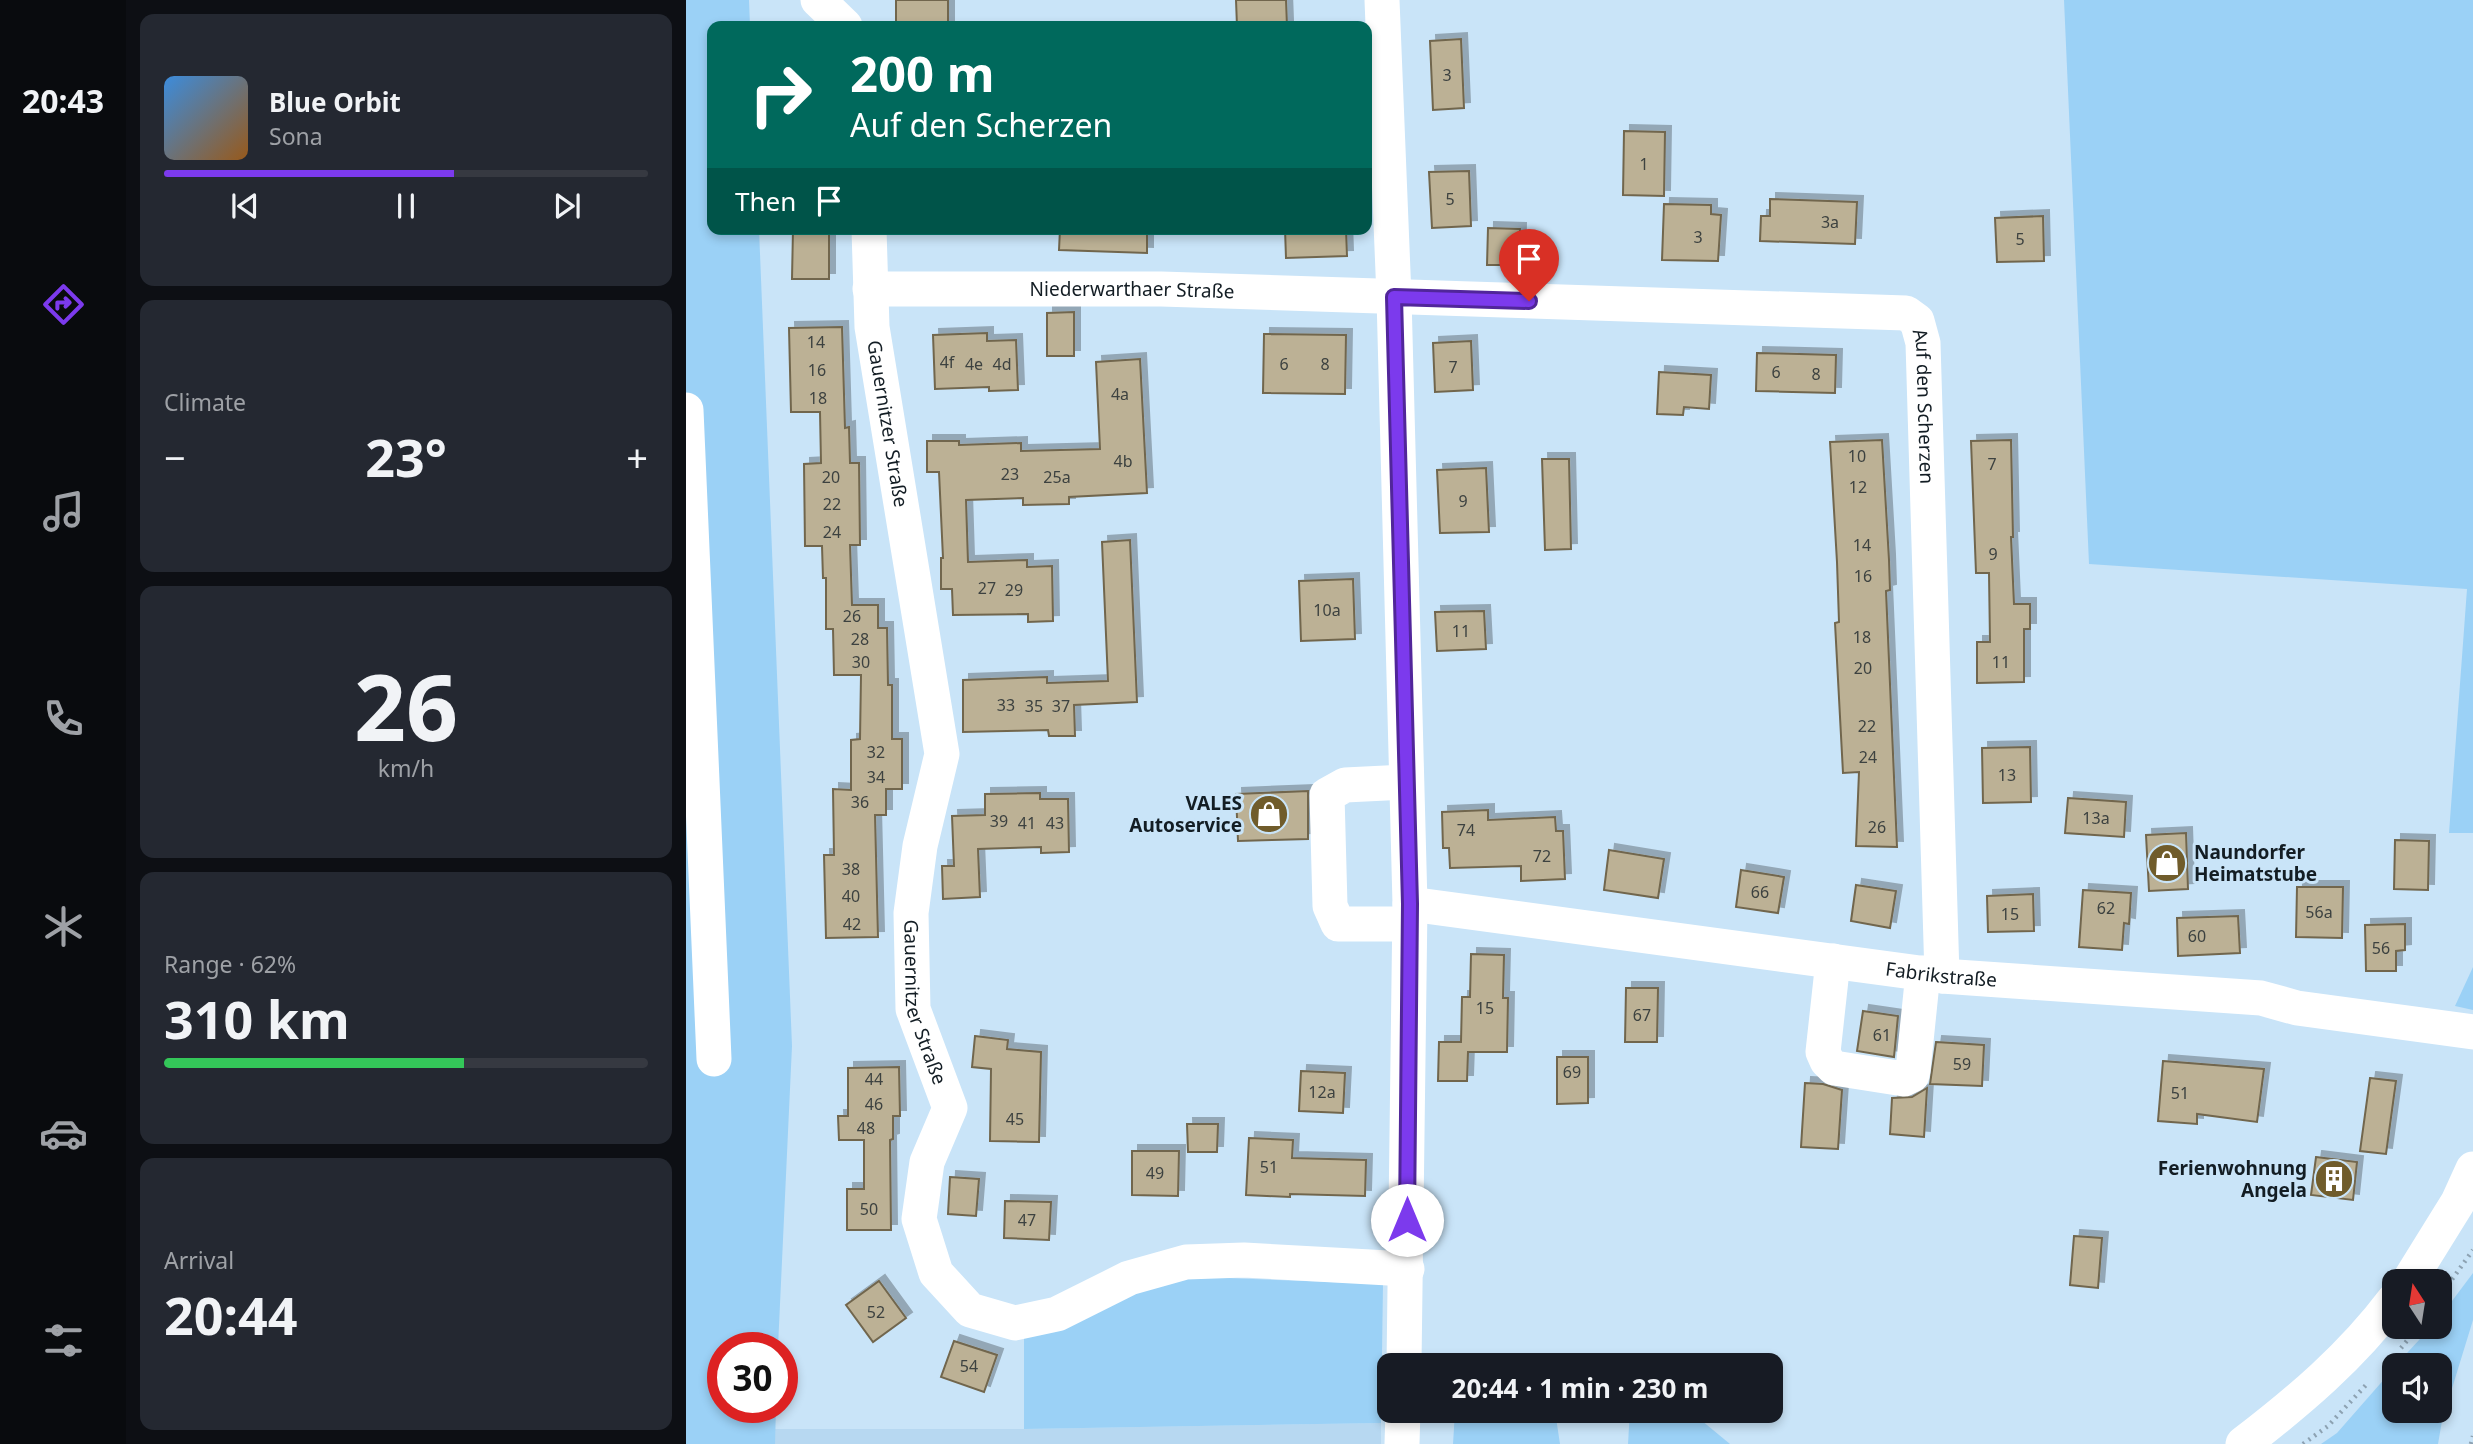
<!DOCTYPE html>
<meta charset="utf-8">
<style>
:root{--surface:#171b24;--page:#242831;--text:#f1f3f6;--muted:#9ea1a6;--line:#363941;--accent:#7c3aed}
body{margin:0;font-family:"Noto Sans",sans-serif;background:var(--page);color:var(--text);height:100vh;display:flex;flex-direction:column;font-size:26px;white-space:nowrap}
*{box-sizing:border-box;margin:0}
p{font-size:23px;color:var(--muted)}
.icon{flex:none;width:38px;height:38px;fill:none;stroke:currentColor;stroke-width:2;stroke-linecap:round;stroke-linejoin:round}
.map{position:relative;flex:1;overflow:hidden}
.side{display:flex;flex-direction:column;gap:14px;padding:14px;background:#0d0f14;width:560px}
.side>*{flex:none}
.banner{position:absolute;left:21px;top:21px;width:665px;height:214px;border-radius:14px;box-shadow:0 4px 10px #0003;background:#00695c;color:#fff;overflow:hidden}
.needle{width:46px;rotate:348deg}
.buttons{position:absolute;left:1696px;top:1269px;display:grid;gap:14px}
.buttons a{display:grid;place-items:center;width:70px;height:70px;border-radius:14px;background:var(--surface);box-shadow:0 4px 10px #0003;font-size:35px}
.speed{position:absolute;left:21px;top:1332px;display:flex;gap:14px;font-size:35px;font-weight:700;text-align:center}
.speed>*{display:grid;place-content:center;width:91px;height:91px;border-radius:50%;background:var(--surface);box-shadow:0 4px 10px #0003;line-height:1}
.speed .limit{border:10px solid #d22;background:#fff;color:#111}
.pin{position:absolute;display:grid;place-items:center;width:60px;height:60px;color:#fff;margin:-72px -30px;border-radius:50% 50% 50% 0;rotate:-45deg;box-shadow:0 0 7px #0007}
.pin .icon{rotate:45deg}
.me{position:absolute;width:77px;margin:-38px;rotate:0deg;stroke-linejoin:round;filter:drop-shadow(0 0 5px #0008)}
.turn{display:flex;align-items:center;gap:24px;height:147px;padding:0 28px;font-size:32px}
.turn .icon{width:91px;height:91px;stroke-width:2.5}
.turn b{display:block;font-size:49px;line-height:60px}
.then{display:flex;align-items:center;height:66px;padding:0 28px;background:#0003;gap:14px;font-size:26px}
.big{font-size:52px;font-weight:700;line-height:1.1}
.side .tile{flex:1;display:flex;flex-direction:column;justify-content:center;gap:10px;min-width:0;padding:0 24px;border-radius:14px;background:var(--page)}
.side .dial{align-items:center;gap:0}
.dial b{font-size:91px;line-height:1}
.song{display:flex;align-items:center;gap:21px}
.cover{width:84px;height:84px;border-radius:10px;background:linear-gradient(135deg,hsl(210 70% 55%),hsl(30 70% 35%))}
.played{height:7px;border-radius:4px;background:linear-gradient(90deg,var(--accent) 60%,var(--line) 60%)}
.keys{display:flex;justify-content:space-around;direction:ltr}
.heat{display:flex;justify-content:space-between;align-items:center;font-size:38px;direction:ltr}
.charge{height:10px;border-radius:5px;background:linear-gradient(90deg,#34c759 62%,var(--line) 0)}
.trip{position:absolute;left:691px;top:1353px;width:406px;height:70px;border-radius:14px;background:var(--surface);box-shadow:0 4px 10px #0003;font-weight:700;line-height:70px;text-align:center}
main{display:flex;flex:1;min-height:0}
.tab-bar{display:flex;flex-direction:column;width:126px;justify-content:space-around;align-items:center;background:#090b0e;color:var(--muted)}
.tab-bar .icon{width:49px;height:49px}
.tab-bar .current{color:var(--accent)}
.tab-bar b{font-size:32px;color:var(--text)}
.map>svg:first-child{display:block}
</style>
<main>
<nav class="tab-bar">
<b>20:43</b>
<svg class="icon current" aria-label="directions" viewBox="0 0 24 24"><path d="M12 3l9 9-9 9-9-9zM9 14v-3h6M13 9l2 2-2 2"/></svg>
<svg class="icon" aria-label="music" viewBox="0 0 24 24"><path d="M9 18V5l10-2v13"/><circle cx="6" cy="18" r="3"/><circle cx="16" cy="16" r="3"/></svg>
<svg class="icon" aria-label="phone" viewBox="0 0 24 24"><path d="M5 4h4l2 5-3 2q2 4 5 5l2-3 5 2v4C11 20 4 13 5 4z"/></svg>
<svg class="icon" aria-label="climate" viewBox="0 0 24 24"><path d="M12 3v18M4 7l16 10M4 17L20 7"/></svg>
<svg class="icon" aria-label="car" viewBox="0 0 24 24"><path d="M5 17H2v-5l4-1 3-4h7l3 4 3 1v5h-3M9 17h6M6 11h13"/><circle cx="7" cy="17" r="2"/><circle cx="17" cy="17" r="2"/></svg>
<svg class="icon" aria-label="filters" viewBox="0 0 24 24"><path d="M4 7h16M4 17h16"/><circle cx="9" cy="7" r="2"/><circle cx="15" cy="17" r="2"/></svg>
</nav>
<section class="side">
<div class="tile">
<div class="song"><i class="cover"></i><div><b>Blue Orbit</b><p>Sona</p></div></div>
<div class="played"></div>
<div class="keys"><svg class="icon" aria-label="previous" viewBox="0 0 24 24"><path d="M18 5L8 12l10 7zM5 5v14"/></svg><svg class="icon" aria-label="pause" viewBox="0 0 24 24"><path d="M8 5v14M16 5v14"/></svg><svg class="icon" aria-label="next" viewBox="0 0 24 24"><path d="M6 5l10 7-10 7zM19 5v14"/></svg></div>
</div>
<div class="tile"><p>Climate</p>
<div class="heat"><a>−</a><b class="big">23°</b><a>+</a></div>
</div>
<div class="tile dial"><b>26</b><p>km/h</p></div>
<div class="tile"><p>Range · 62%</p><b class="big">310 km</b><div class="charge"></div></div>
<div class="tile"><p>Arrival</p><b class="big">20:44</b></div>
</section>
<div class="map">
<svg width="1787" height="1444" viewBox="0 0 1787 1444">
<defs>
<filter id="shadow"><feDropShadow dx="6" dy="-6" stdDeviation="0" flood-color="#0004"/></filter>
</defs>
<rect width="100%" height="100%" fill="#c9e4f8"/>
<!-- built -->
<polygon fill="#b7d8f1" points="695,1423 695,1444 89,1444 89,1429 338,1429"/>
<!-- green -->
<g fill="#9bd1f6">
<polygon points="0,0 63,0 64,26 26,26 26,229 73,229 106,1046 92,1347 37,1348 37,1407 90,1407 89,1444 0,1444"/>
<polygon points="1378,0 1787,0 1787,833 1763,833 1781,589 1403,564"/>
<polygon points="1787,967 1787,1010 1769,1006"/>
<polygon points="1787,1273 1787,1320 1756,1421 1752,1444 1635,1444 1651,1433 1708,1368 1708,1410 1754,1410 1754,1365 1710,1365 1745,1327 1754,1326 1754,1317"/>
<polygon points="490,1276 697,1284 695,1423 338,1429 338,1338"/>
<polygon points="772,1354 831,1359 836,1365 771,1365"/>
<polygon points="944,1410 1004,1411 1044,1444 942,1444"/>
<polygon points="769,1411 869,1411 874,1444 767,1444"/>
</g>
<!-- building -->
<g fill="#bcb195" stroke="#71664d" stroke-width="2" filter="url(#shadow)">
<rect x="210" y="0" width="52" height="26"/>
<polygon points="550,0 600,0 601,26 551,26"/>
<polygon points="775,39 778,108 747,110 744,41"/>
<polygon points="938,131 979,132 978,196 937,195"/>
<polygon points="783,171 785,226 746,228 743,172"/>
<polygon points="1084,199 1171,202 1169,244 1074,241 1075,216 1084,216"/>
<polygon points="978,204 1025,205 1025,214 1035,215 1032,261 976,260"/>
<polygon points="1357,216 1358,261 1311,262 1309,218"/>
<polygon points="802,228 834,229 833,265 801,265"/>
<polygon points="107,229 143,229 143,279 106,279"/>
<polygon points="374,229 461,229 461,253 373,250"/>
<polygon points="599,229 660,229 661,256 600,258"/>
<polygon points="388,312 388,356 361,356 361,313"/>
<polygon points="156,327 159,428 163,427 164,463 173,463 174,545 164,545 166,605 192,605 192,628 201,628 202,685 206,685 206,739 216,739 216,789 200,789 200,815 189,815 192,937 140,938 138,855 148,855 147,789 165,790 165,740 174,739 175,675 148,675 147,629 140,629 140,578 137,578 136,546 119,546 118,464 135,463 134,412 105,412 103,328"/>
<polygon points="301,333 301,341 330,340 332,390 303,391 303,387 249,389 247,335"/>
<polygon points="578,334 660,335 659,394 577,393"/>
<polygon points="785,341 787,390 749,392 747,343"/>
<polygon points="1071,353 1150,355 1149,393 1070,391"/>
<polygon points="454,359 461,493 383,497 383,504 337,505 337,498 280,500 282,562 341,560 341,567 366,566 367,621 342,622 342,614 267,615 266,589 255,589 255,558 257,558 253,472 241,472 241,441 273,441 273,445 335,443 335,451 414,449 410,362"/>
<polygon points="973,372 1025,375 1023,409 998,407 997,415 971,414"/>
<polygon points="1196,440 1203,560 1204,590 1200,591 1211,847 1170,846 1173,772 1157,773 1149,623 1153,622 1151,562 1144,442"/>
<polygon points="1325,440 1327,537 1325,537 1328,604 1344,604 1344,629 1338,629 1338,682 1291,683 1291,642 1304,642 1303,573 1290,573 1285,441"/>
<polygon points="856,459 883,459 885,549 859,550"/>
<polygon points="800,468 803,532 754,533 751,470"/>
<polygon points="444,540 451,702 388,705 389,736 363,736 362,730 277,732 277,680 361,677 361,683 422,681 416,542"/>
<polygon points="667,579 669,639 615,641 613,581"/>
<polygon points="798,611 800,649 751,651 749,612"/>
<polygon points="1344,747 1345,802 1297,803 1296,748"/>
<polygon points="622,791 622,839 552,841 550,794"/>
<polygon points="354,793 354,799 382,799 383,852 355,853 355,847 292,849 294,897 257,899 256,866 268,866 266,816 299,815 299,794"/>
<polygon points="1382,798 1440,802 1438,837 1379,833"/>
<polygon points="802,810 802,820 869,817 870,831 877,831 879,879 835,881 835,866 764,868 763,848 757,848 756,812"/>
<polygon points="1500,833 1502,889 1463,891 1460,835"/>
<polygon points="1709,840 1743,841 1742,890 1708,889"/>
<polygon points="923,850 978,859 972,898 918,890"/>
<polygon points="1055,870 1098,877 1092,913 1050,907"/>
<polygon points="1170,885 1210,891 1204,928 1165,921"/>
<polygon points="1611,887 1657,887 1656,938 1610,937"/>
<polygon points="1397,890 1445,893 1443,924 1438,923 1436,950 1393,947"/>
<polygon points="1347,894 1348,931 1302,932 1301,896"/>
<polygon points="1552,916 1554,953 1492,956 1491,918"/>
<polygon points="1719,924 1719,950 1710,951 1710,971 1680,971 1679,925"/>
<polygon points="785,954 818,955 817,998 822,998 821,1052 782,1052 781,1081 752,1081 753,1042 775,1042 776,997 784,997"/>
<polygon points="940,988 972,988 971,1042 939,1042"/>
<polygon points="1177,1011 1212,1016 1208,1057 1171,1051"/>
<polygon points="289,1036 322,1040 321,1049 355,1052 353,1142 304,1141 305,1069 286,1067"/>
<polygon points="1250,1042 1298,1045 1296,1086 1244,1084"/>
<polygon points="871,1057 902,1057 902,1103 871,1104"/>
<polygon points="1477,1061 1578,1069 1571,1122 1511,1114 1511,1124 1472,1121"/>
<polygon points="213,1067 214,1116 207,1116 207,1139 204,1140 205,1230 161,1230 161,1189 178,1189 178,1140 153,1140 152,1116 162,1116 162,1068"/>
<polygon points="615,1071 659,1073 657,1113 613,1111"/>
<polygon points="1684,1078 1710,1081 1700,1154 1674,1151"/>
<polygon points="1119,1083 1137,1084 1156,1090 1152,1149 1115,1147"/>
<polygon points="1241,1088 1238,1137 1204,1134 1206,1098 1226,1097"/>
<polygon points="501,1124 532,1124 531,1152 502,1152"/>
<polygon points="563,1138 607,1140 606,1158 680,1160 679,1196 604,1194 604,1197 560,1195"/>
<polygon points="446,1151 493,1151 492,1196 446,1195"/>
<polygon points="1630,1157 1671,1162 1667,1200 1625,1195"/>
<polygon points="264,1177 293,1179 290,1216 262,1214"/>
<polygon points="319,1201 365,1202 363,1240 318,1238"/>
<polygon points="1388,1236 1416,1238 1412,1288 1384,1285"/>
<polygon points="193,1281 220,1318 187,1342 160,1305"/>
<polygon points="268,1341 311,1355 298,1392 255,1377"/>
</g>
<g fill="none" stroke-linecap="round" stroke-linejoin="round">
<!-- path -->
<g stroke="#8da2b2" stroke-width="4.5" stroke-dasharray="2 5" stroke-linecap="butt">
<polyline points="1762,1285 1787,1250"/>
<polyline points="1715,1348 1733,1326"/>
<polyline points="1617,1444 1642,1426 1680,1385"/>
<polyline points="1785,1444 1787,1436"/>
</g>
<!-- minor -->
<g stroke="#fff" stroke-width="35">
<polyline points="132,0 159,26"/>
<polyline points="696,0 708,297 724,904 718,1365"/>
<path id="s1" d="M183,229L186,327L256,754L234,846L225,913L227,1009L264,1108L241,1162L233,1219L250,1273L284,1310L329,1323L371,1314L443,1278L500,1262L558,1260L721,1269"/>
<path id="s2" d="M184,289H475L1220,313L1231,321L1237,343L1256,976"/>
<polyline points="0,410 28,1059"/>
<polyline points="720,782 659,785 641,795 644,906 652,924 723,924"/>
<path id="s3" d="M724,904L1256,976L1575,998L1611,1008L1787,1032"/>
<polyline points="1147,961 1137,1052 1141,1061 1148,1068 1218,1079 1226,1075 1227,1070 1237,973"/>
<polyline points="1723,1281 1772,1202 1787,1169"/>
<polyline points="716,1444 717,1410"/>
<path d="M1557,1444C1613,1401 1665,1357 1708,1300"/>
</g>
</g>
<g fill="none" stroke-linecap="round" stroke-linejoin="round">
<!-- route casing -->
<g stroke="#51269a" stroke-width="18">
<polyline id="route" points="721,1220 724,904 708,297 843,301"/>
</g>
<!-- route -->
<use href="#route" stroke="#7c3aed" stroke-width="12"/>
</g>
<!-- icons -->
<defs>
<g id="shop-disc" transform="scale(2.0125)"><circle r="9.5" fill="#705c2b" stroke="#c9e4f8"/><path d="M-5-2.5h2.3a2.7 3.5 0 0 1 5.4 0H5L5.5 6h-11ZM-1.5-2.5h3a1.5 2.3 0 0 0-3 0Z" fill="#fff"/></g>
<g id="building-disc" transform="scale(2.0125)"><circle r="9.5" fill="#705c2b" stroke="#c9e4f8"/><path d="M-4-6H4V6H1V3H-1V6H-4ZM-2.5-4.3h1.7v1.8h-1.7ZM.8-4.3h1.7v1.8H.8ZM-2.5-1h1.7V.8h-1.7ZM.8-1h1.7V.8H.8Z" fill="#fff"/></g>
</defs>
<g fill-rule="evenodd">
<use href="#shop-disc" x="583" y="814"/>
<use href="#shop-disc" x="1481" y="863"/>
<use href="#building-disc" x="1648" y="1179"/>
</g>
<g text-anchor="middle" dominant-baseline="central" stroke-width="6" stroke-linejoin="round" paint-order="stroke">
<!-- number labels -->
<g font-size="16" fill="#3d4240">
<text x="761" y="75">3</text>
<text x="958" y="164">1</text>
<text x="764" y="199">5</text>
<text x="1144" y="222">3a</text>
<text x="1012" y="237">3</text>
<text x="1334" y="239">5</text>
<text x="130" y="342">14</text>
<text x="261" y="362">4f</text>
<text x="288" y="364">4e</text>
<text x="316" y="364">4d</text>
<text x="598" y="364">6</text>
<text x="639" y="364">8</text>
<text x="767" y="367">7</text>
<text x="131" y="370">16</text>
<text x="1090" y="372">6</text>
<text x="1130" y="374">8</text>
<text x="434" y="394">4a</text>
<text x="132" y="398">18</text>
<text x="1171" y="456">10</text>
<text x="437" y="461">4b</text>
<text x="1306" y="464">7</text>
<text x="324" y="474">23</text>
<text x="145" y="477">20</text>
<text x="371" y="477">25a</text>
<text x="1172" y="487">12</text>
<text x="777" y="501">9</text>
<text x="146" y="504">22</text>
<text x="146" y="532">24</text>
<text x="1176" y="545">14</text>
<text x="1307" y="554">9</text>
<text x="1177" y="576">16</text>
<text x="301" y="588">27</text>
<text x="328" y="590">29</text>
<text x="641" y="610">10a</text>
<text x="166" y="616">26</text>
<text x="775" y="631">11</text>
<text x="1176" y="637">18</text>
<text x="174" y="639">28</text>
<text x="175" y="662">30</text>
<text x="1315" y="662">11</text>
<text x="1177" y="668">20</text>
<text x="320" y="705">33</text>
<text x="348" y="706">35</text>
<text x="375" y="706">37</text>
<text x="1181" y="726">22</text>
<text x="190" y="752">32</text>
<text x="1182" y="757">24</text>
<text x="1321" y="775">13</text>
<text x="190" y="777">34</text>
<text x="174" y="802">36</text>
<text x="1410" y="818">13a</text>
<text x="313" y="821">39</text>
<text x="341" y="823">41</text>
<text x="369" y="823">43</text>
<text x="1191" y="827">26</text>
<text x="780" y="830">74</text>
<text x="856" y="856">72</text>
<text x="165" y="869">38</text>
<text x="1074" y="892">66</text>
<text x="165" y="896">40</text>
<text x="1420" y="908">62</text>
<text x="1633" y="912">56a</text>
<text x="1324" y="914">15</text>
<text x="166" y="924">42</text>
<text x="1511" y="936">60</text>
<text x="1695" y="948">56</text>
<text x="799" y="1008">15</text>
<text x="956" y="1015">67</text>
<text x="1196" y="1035">61</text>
<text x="1276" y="1064">59</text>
<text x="886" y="1072">69</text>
<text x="188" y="1079">44</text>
<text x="636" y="1092">12a</text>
<text x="1494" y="1093">51</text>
<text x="188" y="1104">46</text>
<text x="329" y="1119">45</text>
<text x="180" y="1128">48</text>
<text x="583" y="1167">51</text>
<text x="469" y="1173">49</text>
<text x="183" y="1209">50</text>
<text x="341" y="1220">47</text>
<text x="190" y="1312">52</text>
<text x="283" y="1366">54</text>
</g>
<!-- street labels -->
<g font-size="19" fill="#131d24" stroke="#c9e4f8">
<text stroke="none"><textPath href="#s2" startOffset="262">Niederwarthaer Straße</textPath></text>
<text stroke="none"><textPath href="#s2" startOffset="1136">Auf den Scherzen</textPath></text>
<text stroke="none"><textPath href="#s1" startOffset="196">Gauernitzer Straße</textPath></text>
<text stroke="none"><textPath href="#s3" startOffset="536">Fabrikstraße</textPath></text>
<text stroke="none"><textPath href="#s1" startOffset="784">Gauernitzer Straße</textPath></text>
</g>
<!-- poi labels -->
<g font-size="19" font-weight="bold" fill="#131d24" stroke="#c9e4f8" text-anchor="end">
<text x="556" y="803">VALES<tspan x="556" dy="22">Autoservice</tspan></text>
<text x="1508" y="852" text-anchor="start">Naundorfer<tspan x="1508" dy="22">Heimatstube</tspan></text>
<text x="1621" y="1168">Ferienwohnung<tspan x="1621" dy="22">Angela</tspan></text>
</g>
</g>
</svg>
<div class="buttons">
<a><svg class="needle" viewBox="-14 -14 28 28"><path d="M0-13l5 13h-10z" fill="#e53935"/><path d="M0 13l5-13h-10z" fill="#9ea1a6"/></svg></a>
<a><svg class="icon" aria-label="sound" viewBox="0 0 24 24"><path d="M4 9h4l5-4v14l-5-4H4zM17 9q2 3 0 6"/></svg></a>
</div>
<div class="speed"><div class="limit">30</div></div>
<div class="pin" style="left:843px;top:301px;background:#d93025"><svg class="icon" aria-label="arrive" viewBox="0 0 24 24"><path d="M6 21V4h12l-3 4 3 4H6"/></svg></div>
<svg class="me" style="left:721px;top:1220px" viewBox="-20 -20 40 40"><circle r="19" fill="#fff"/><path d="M0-13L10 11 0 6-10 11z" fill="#7c3aed"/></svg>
<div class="trip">20:44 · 1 min · 230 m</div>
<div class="banner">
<div class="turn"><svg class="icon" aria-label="right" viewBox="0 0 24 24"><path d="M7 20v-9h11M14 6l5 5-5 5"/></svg><div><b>200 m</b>Auf den Scherzen</div></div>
<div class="then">Then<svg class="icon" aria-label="arrive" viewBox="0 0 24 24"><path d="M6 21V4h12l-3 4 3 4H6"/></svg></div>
</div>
</div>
</main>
